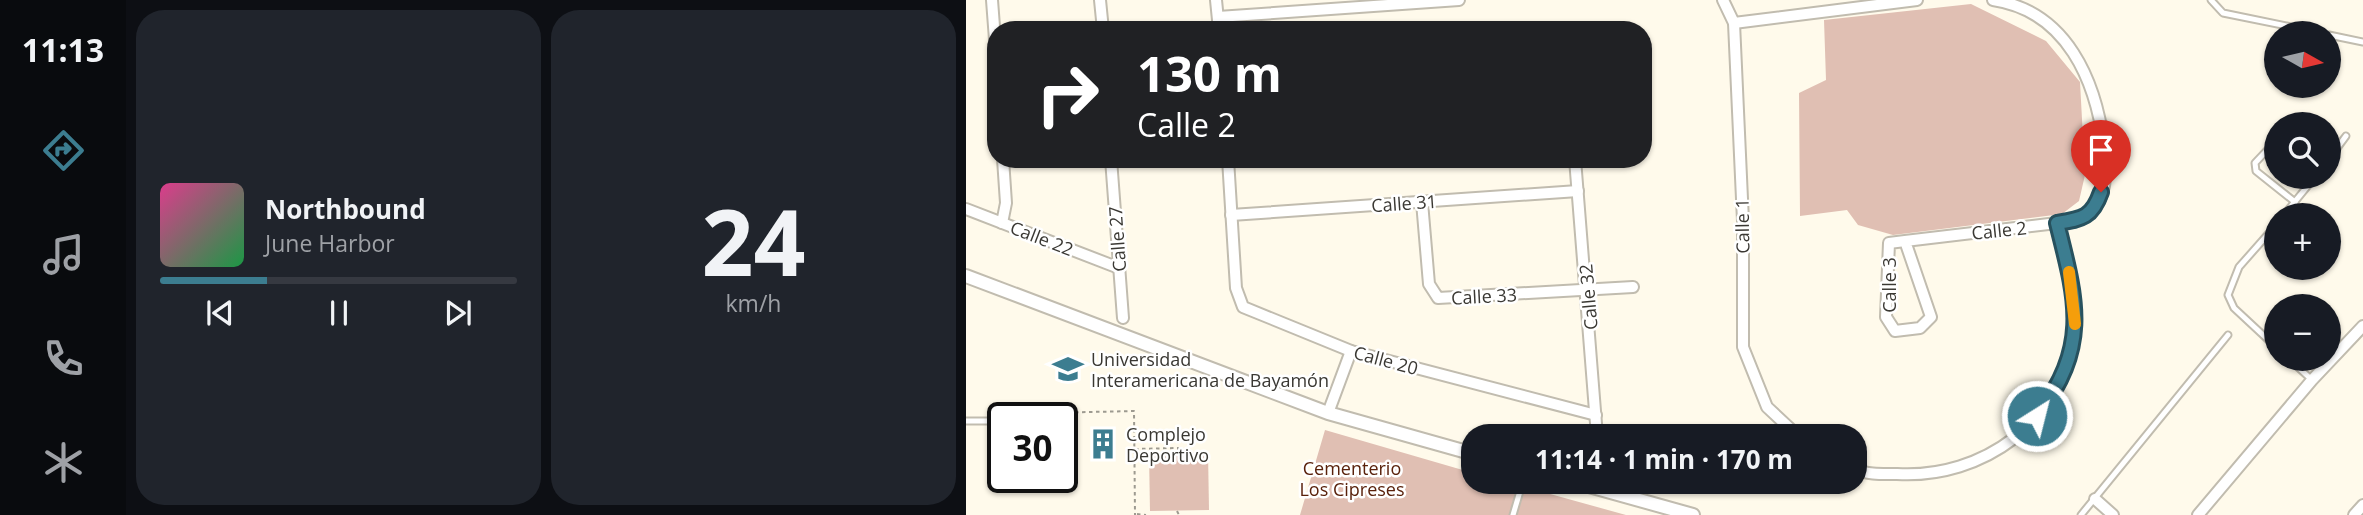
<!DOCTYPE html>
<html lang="es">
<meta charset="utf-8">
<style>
:root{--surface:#171b24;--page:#20242c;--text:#f1f3f6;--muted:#9ea1a6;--line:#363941;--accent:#3c7d90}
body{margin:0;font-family:"Open Sans",sans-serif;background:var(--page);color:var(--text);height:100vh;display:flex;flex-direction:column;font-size:26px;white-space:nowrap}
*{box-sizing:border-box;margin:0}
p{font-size:23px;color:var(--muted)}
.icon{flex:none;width:38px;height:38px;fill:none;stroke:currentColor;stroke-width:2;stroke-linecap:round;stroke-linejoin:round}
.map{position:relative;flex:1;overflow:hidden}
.side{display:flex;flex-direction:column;gap:10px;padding:10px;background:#0d0f14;width:840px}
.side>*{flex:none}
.hud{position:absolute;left:21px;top:21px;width:665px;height:147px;border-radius:28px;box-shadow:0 2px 5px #0004;background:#202124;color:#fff;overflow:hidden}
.needle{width:46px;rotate:98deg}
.controls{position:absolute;left:1298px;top:21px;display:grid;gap:14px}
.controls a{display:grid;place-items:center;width:77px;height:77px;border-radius:50%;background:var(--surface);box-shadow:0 2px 5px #0004;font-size:35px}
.speed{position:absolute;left:21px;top:402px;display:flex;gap:14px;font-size:35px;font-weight:700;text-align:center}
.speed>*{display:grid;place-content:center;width:91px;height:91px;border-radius:50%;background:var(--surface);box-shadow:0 2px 5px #0004;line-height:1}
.speed .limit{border:4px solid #111;border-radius:10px;background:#fff;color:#111}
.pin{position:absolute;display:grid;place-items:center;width:60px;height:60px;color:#fff;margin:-72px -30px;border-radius:50% 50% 50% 0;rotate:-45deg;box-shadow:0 0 7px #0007}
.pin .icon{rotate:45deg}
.me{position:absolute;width:77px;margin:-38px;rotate:36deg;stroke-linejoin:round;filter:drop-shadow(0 0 5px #0008)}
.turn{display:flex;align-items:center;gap:24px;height:147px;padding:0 35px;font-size:32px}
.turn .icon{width:91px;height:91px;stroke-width:2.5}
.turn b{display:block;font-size:49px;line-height:60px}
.side .card{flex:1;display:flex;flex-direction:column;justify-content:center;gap:10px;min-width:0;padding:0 24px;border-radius:28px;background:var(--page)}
.side .dial{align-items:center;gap:0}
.dial b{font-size:91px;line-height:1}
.song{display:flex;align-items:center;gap:21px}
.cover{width:84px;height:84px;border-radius:10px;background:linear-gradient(135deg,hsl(330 70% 55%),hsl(140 70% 35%))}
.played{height:7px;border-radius:4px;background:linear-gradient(90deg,var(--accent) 30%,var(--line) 30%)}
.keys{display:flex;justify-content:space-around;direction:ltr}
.side .tiles{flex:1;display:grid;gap:10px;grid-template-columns:repeat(2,1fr)}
.trip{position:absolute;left:495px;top:424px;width:406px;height:70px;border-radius:28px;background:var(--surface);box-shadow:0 2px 5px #0004;font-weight:700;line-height:70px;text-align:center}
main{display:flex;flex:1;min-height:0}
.menu{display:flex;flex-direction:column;width:126px;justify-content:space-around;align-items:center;background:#090b0e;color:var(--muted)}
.menu .icon{width:49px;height:49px}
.menu .current{color:var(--accent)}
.menu b{font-size:32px;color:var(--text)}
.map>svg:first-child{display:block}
</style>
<main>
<nav class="menu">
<b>11:13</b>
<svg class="icon current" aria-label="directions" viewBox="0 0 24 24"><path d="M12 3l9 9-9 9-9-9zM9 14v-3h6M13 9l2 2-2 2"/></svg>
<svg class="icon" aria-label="music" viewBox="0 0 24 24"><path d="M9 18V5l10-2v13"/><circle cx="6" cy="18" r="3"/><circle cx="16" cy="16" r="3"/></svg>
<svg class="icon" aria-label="phone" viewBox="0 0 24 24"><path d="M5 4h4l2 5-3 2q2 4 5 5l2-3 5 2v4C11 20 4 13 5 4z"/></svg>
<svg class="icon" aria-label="climate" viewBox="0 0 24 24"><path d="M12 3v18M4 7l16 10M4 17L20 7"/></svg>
</nav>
<section class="side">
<div class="tiles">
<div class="card">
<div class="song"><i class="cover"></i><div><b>Northbound</b><p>June Harbor</p></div></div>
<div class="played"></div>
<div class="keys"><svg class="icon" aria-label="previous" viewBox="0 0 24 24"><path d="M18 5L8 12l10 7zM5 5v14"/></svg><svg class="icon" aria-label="pause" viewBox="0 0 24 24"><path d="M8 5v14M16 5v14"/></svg><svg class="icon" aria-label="next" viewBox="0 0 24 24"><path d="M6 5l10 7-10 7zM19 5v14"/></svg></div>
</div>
<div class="card dial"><b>24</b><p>km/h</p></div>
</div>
</section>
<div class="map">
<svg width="1397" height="515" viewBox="0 0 1397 515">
<rect width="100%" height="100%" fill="#fffaeb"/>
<!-- green -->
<g fill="#e0bfb3">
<polygon points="1005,4 1080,41 1114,82 1119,175 1113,201 1096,214 927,235 892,225 881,210 834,216 833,93 860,80 858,20"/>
<polygon points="359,430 507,473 508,481 537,481 660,515 334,515"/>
<polygon points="242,452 243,510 184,511 183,453"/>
</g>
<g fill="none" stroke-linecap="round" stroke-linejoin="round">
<!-- service casing -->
<g stroke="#c1bcaf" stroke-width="9">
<g id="service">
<polyline points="1245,0 1257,13 1355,33"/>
<polyline points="1363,35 1397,42"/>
<polyline points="1311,147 1306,145 1289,163 1290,171 1329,202"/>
<polyline points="1363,159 1380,136"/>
<polyline points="1318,215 1349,177"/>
<polyline points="1311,224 1273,267 1262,295 1268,308 1311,348"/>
<polyline points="1323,359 1346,380"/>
<polyline points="0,421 37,421"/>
<polyline points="547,515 557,481"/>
<polyline points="1115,515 1262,335"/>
</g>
</g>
<!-- minor casing -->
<g stroke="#c1bcaf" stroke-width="14">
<g id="minor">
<polyline points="26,0 30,53"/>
<polyline points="134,0 137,30"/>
<polyline points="250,0 253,30"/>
<polyline points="757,0 768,23 777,221 777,347 801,407 832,436"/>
<polyline points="252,17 493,0"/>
<polyline points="768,23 951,0"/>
<polyline points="145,159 157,318"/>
<polyline points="262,159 270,288 277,307 385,351 630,415"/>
<polyline points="609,159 631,436"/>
<polyline points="456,202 463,284 472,298 667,287"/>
<polyline points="0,209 153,268"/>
<polyline points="265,215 612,191"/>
<polyline points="36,223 40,203 37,159"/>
<path d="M939,241L965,317L954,328L929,331L920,317L923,243L939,241L1091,223C1103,221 1121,220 1129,208C1142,190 1140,166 1138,146C1130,81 1101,11 1027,0"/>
<polyline points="362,413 385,351"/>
<path d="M889,469C902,475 917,474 931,474C1017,479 1097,421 1109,333C1114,296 1100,259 1091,223"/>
<polyline points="1129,499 1147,515"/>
<polyline points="1232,515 1346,380 1397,326"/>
<polyline points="1388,515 1397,505"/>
</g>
</g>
<!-- tertiary casing -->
<g stroke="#c1bcaf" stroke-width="16">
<g id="tertiary">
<polyline points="0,276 362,413 508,454"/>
<polyline points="605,481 727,515"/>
</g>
</g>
<!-- path -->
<g stroke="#9d9a90" stroke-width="2" stroke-dasharray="3.5 3.5" stroke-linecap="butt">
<polyline points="81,413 168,411 169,515"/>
<polyline points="169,449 212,448 212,452"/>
<polyline points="211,511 213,515"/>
<polyline points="171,514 180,515"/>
</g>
<!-- service -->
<use href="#service" stroke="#fff" stroke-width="5"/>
<!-- minor -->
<use href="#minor" stroke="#fff" stroke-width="10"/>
<!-- tertiary -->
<use href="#tertiary" stroke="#fff" stroke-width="12"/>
</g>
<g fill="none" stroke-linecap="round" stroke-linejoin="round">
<!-- route casing -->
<g stroke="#27515e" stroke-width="18">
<path id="route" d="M1071,416C1124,346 1111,302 1091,223C1116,219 1126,218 1135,192"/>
</g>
<!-- route -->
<use href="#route" stroke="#3c7d90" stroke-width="12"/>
<!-- slow -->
<polyline stroke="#f59e0b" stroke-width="12" points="1103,272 1109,324"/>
</g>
<!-- icons -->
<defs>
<g id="university-bare" transform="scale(2.415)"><path d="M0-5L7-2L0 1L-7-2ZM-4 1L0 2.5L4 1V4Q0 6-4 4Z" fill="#3c7d90" stroke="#fff" stroke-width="2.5" paint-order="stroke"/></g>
<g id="building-bare" transform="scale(2.415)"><path d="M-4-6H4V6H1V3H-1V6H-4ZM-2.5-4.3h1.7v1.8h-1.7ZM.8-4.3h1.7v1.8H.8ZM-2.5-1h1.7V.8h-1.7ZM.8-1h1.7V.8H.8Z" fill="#3c7d90" stroke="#fff" stroke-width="2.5" paint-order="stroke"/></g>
</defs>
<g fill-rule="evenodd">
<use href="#university-bare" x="102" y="369"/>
<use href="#building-bare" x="137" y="444"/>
</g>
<g text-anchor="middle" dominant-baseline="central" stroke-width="5" stroke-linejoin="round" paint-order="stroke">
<!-- street labels -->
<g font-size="18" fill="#3a3833" stroke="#fff">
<text transform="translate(438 203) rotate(-4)">Calle 31</text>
<text transform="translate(776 226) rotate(-91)">Calle 1</text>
<text transform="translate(1033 230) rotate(-6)">Calle 2</text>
<text transform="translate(76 238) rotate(21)">Calle 22</text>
<text transform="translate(151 239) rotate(-94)">Calle 27</text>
<text transform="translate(923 285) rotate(-90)">Calle 3</text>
<text transform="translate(518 296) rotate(-3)">Calle 33</text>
<text transform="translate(622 297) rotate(-95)">Calle 32</text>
<text transform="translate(420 360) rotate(15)">Calle 20</text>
</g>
<!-- poi labels -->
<g font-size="18" fill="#3a3833" stroke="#fff" text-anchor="start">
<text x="125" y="359">Universidad<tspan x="125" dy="21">Interamericana de Bayamón</tspan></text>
<text x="160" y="434">Complejo<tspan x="160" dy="21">Deportivo</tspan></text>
</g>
<!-- park labels -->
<g font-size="18" fill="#59210b" stroke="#fff">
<text x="386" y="468">Cementerio<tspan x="386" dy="21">Los Cipreses</tspan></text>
</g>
</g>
</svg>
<div class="controls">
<a><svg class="needle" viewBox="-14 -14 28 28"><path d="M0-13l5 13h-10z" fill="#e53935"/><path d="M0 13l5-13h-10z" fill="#9ea1a6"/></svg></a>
<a><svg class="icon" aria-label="search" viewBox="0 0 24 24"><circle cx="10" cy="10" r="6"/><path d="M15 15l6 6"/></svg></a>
<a>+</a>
<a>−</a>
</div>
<div class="speed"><div class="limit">30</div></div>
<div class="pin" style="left:1135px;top:192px;background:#d93025"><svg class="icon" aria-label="arrive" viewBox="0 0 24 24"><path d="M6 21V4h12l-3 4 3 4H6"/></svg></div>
<svg class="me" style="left:1071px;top:416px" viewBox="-20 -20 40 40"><circle r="17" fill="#3c7d90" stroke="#fff" stroke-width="3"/><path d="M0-11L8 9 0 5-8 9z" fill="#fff"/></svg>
<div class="trip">11:14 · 1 min · 170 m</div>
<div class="hud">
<div class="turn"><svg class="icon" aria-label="right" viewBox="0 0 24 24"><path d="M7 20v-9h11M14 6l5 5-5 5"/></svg><div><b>130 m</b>Calle 2</div></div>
</div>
</div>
</main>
